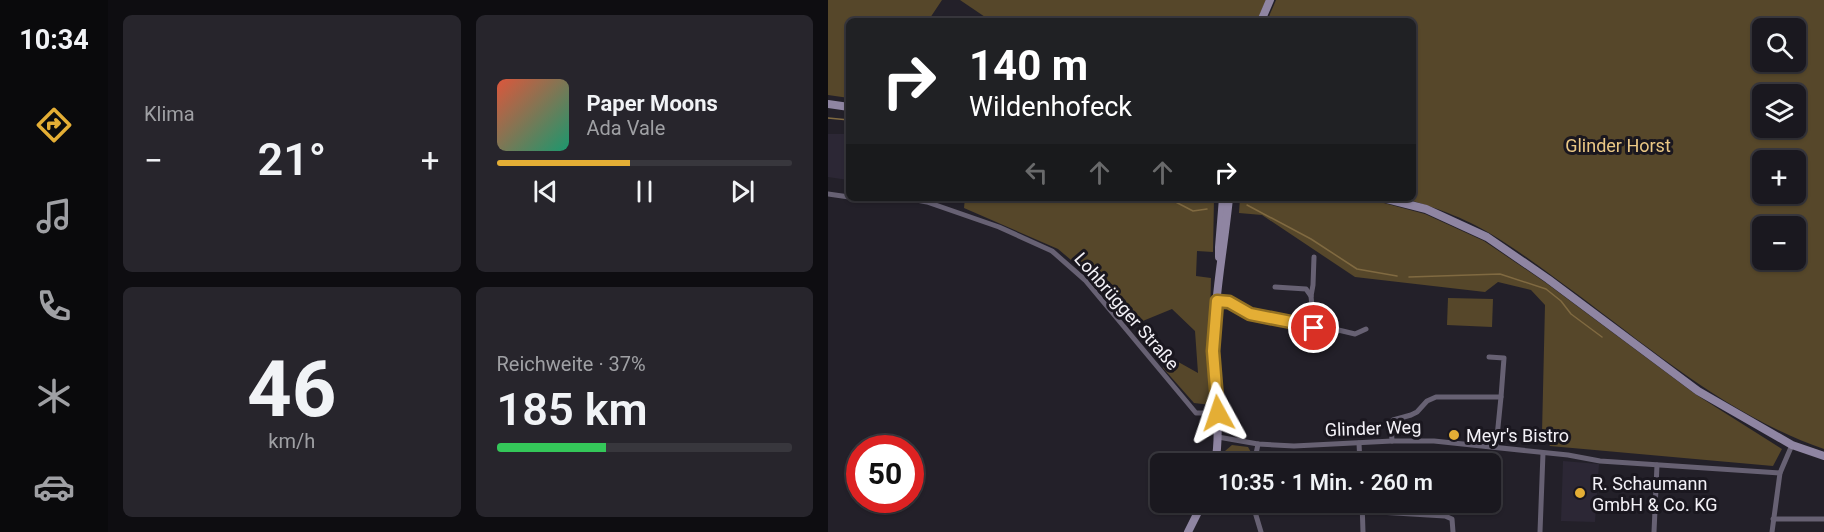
<!DOCTYPE html>
<html lang="de">
<meta charset="utf-8">
<style>
:root{--surface:#1a181f;--page:#27252c;--text:#f1f3f6;--muted:#9fa0a4;--line:#38373d;--accent:#e4ae35}
body{margin:0;font-family:Roboto,sans-serif;background:var(--page);color:var(--text);height:100vh;display:flex;flex-direction:column;font-size:22px;white-space:nowrap}
*{box-sizing:border-box;margin:0}
p{font-size:20px;color:var(--muted)}
.icon{flex:none;width:33px;height:33px;fill:none;stroke:currentColor;stroke-width:2;stroke-linecap:round;stroke-linejoin:round}
.map{position:relative;flex:1;overflow:hidden}
.sheet{display:flex;flex-direction:column;gap:15px;padding:15px;background:#0e0d11;width:720px}
.sheet>*{flex:none}
.guide{position:absolute;left:18px;top:18px;width:570px;height:183px;border-radius:9px;box-shadow:0 2px 4px #0004,0 0 0 2px var(--line);background:#202124;color:#fff;overflow:hidden}
.buttons{position:absolute;left:924px;top:18px;display:grid;gap:12px}
.buttons a{display:grid;place-items:center;width:54px;height:54px;border-radius:9px;background:var(--surface);box-shadow:0 2px 4px #0004,0 0 0 2px var(--line);font-size:30px}
.speed{position:absolute;left:18px;top:435px;display:flex;gap:12px;font-size:30px;font-weight:700;text-align:center}
.speed>*{display:grid;place-content:center;width:78px;height:78px;border-radius:50%;background:var(--surface);box-shadow:0 2px 4px #0004,0 0 0 2px var(--line);line-height:1}
.speed .limit{border:9px solid #d22;background:#fff;color:#111}
.pin{position:absolute;display:grid;place-items:center;width:51px;height:51px;color:#fff;margin:-26px;border:3px solid #fff;border-radius:50%;box-shadow:0 2px 6px #0007}
.me{position:absolute;width:66px;margin:-33px;rotate:355deg;stroke-linejoin:round;filter:drop-shadow(0 0 4px #0008)}
.turn{display:flex;align-items:center;gap:21px;height:126px;padding:0 24px;font-size:27px}
.turn .icon{width:78px;height:78px;stroke-width:2.5}
.turn b{display:block;font-size:42px;line-height:51px}
.lanes{display:flex;align-items:center;height:57px;padding:0 24px;background:#0003;justify-content:center;gap:30px;direction:ltr}
.lanes .off{opacity:.35}
.big{font-size:45px;font-weight:600;line-height:1.1}
.sheet .tile{flex:1;display:flex;flex-direction:column;justify-content:center;gap:9px;min-width:0;padding:0 21px;border-radius:9px;background:var(--page)}
.sheet .dial{align-items:center;gap:0}
.dial b{font-size:78px;line-height:1}
.song{display:flex;align-items:center;gap:18px}
.cover{width:72px;height:72px;border-radius:9px;background:linear-gradient(135deg,hsl(10 70% 55%),hsl(160 70% 35%))}
.played{height:6px;border-radius:3px;background:linear-gradient(90deg,var(--accent) 45%,var(--line) 45%)}
.keys{display:flex;justify-content:space-around;direction:ltr}
.heat{display:flex;justify-content:space-between;align-items:center;font-size:33px;direction:ltr}
.charge{height:9px;border-radius:4px;background:linear-gradient(90deg,#34c759 37%,var(--line) 0)}
.sheet .tiles{flex:1;display:grid;gap:15px;grid-template-columns:repeat(2,1fr)}
.trip{position:absolute;left:322px;top:453px;width:351px;height:60px;border-radius:9px;background:var(--surface);box-shadow:0 2px 4px #0004,0 0 0 2px var(--line);font-weight:600;line-height:60px;text-align:center}
main{display:flex;flex:1;min-height:0}
.tab-bar{display:flex;flex-direction:column;width:108px;justify-content:space-around;align-items:center;background:#0a0a0c;color:var(--muted)}
.tab-bar .icon{width:42px;height:42px}
.tab-bar .active{color:var(--accent)}
.tab-bar b{font-size:27px;color:var(--text)}
.map>svg:first-child{display:block}
</style>
<main>
<nav class="tab-bar">
<b>10:34</b>
<svg class="icon active" aria-label="directions" viewBox="0 0 24 24"><path d="M12 3l9 9-9 9-9-9zM9 14v-3h6M13 9l2 2-2 2"/></svg>
<svg class="icon" aria-label="music" viewBox="0 0 24 24"><path d="M9 18V5l10-2v13"/><circle cx="6" cy="18" r="3"/><circle cx="16" cy="16" r="3"/></svg>
<svg class="icon" aria-label="phone" viewBox="0 0 24 24"><path d="M5 4h4l2 5-3 2q2 4 5 5l2-3 5 2v4C11 20 4 13 5 4z"/></svg>
<svg class="icon" aria-label="climate" viewBox="0 0 24 24"><path d="M12 3v18M4 7l16 10M4 17L20 7"/></svg>
<svg class="icon" aria-label="car" viewBox="0 0 24 24"><path d="M5 17H2v-5l4-1 3-4h7l3 4 3 1v5h-3M9 17h6M6 11h13"/><circle cx="7" cy="17" r="2"/><circle cx="17" cy="17" r="2"/></svg>
</nav>
<section class="sheet">
<div class="tiles">
<div class="tile"><p>Klima</p>
<div class="heat"><a>−</a><b class="big">21°</b><a>+</a></div>
</div>
<div class="tile">
<div class="song"><i class="cover"></i><div><b>Paper Moons</b><p>Ada Vale</p></div></div>
<div class="played"></div>
<div class="keys"><svg class="icon" aria-label="previous" viewBox="0 0 24 24"><path d="M18 5L8 12l10 7zM5 5v14"/></svg><svg class="icon" aria-label="pause" viewBox="0 0 24 24"><path d="M8 5v14M16 5v14"/></svg><svg class="icon" aria-label="next" viewBox="0 0 24 24"><path d="M6 5l10 7-10 7zM19 5v14"/></svg></div>
</div>
<div class="tile dial"><b>46</b><p>km/h</p></div>
<div class="tile"><p>Reichweite · 37%</p><b class="big">185 km</b><div class="charge"></div></div>
</div>
</section>
<div class="map">
<svg width="996" height="532" viewBox="0 0 996 532">
<rect width="100%" height="100%" fill="#232029"/>
<!-- built -->
<g fill="#2c2735">
<polygon points="0,134 21,134 20,180 0,177"/>
<polygon points="735,461 771,464 767,522 733,521"/>
</g>
<!-- green -->
<g fill="#56472a" fill-rule="evenodd">
<polygon points="0,0 114,0 100,21 21,21 21,98 0,95"/>
<polygon points="132,0 438,0 429,21 163,21"/>
<path d="M448,0H996V449C905,418 825,351 749,294C721,274 693,252 663,234C639,219 602,205 574,198H585V21H439ZM934,28H968V62H934ZM934,94H968V128H934ZM934,160H968V194H934ZM934,226H968V260H934Z"/>
<polygon points="137,198 386,198 385,252 369,251 368,276 383,278 381,371 383,405 366,403 335,368 345,359 370,373 367,331 344,309 305,325 262,276 230,249 136,208"/>
<polygon points="412,198 537,198 597,214 656,241 718,283 867,394 954,449 945,466 722,446 714,433 717,305 703,290 670,282 657,292 527,277 434,215 411,213"/>
<polygon points="620,298 665,299 664,327 619,325"/>
<polygon points="404,445 420,447 424,454 422,463 395,463 397,451"/>
</g>
<g fill="none" stroke-linecap="round" stroke-linejoin="round">
<!-- stream -->
<g stroke="#806a41" stroke-width="1.5">
<polyline points="0,118 21,120"/>
<polyline points="340,198 365,211 379,209"/>
<polyline points="419,205 483,239 529,269 569,276"/>
<polyline points="581,277 672,274 718,289 733,301 743,314 774,337"/>
</g>
<!-- street -->
<g stroke="#676173" stroke-width="5">
<polyline points="0,194 21,197"/>
<polyline points="78,198 99,202 171,227 224,251 257,280 368,413 389,413"/>
<polyline points="447,287 478,289 483,296"/>
<polyline points="389,301 401,302 422,314 463,322 475,327 502,328 527,334 538,329"/>
<polyline points="486,328 483,296 485,285 486,257"/>
<polyline points="661,357 676,358 673,397"/>
<polyline points="390,437 430,444 466,446 564,441 606,441 740,455 772,461 952,473"/>
<polyline points="564,441 563,424 565,420 583,415 589,412 599,401 608,397 673,397 668,447"/>
<polyline points="531,443 532,464"/>
<polyline points="426,464 430,444"/>
<polyline points="424,502 433,532"/>
<polyline points="534,502 535,532"/>
<polyline points="534,511 617,516 624,519 625,532"/>
<polyline points="945,519 996,519"/>
<polyline points="712,532 715,453"/>
<polyline points="826,532 829,465"/>
<polyline points="944,532 952,473 964,445"/>
</g>
<!-- secondary -->
<g stroke="#8f85a2" stroke-width="8">
<polyline points="433,21 442,0"/>
<polyline points="0,104 21,107"/>
<polyline points="555,198 598,209 659,237 720,279 870,391 964,445 996,456"/>
<polyline points="391,257 391,247 395,198"/>
<path d="M387,464C394,425 385,387 385,349C386,298 396,248 401,198"/>
<polyline points="360,532 375,502"/>
</g>
</g>
<g fill="none" stroke-linecap="round" stroke-linejoin="round">
<!-- route casing -->
<g stroke="#947122" stroke-width="15">
<polyline id="route" points="390,413 385,351 389,301 401,302 422,314 463,322 475,327 486,328"/>
</g>
<!-- route -->
<use href="#route" stroke="#e4ae35" stroke-width="10"/>
</g>
<!-- markers -->
<g fill="#e4ae35" stroke="#1a171f" stroke-width="2">
<circle cx="626" cy="435" r="6"/>
<circle cx="752" cy="493" r="6"/>
</g>
<g text-anchor="middle" dominant-baseline="central" stroke-width="6" stroke-linejoin="round" paint-order="stroke">
<!-- park labels -->
<g font-size="18" fill="#ebc885" stroke="#1a171f">
<text x="790" y="145">Glinder Horst</text>
</g>
<!-- street labels -->
<g font-size="18" fill="#f3f1f7" stroke="#1a171f">
<text transform="translate(299 311) rotate(49)">Lohbrügger Straße</text>
<text transform="translate(545 428) rotate(-2)">Glinder Weg</text>
</g>
<!-- poi labels -->
<g font-size="18" fill="#f3f1f7" stroke="#1a171f" text-anchor="start">
<text x="638" y="435">Meyr's Bistro</text>
<text x="764" y="483">R. Schaumann<tspan x="764" dy="21">GmbH &amp; Co. KG</tspan></text>
</g>
</g>
</svg>
<div class="buttons">
<a><svg class="icon" aria-label="search" viewBox="0 0 24 24"><circle cx="10" cy="10" r="6"/><path d="M15 15l6 6"/></svg></a>
<a><svg class="icon" aria-label="layers" viewBox="0 0 24 24"><path d="M12 4l9 5-9 5-9-5zM3 14l9 5 9-5"/></svg></a>
<a>+</a>
<a>−</a>
</div>
<div class="speed"><div class="limit">50</div></div>
<div class="pin" style="left:486px;top:328px;background:#d93025"><svg class="icon" aria-label="arrive" viewBox="0 0 24 24"><path d="M6 21V4h12l-3 4 3 4H6"/></svg></div>
<svg class="me" style="left:390px;top:413px" viewBox="-20 -20 40 40"><path d="M0-17L14 15 0 8-14 15z" fill="#e4ae35" stroke="#fff" stroke-width="4"/></svg>
<div class="trip">10:35 · 1 Min. · 260 m</div>
<div class="guide">
<div class="turn"><svg class="icon" aria-label="right" viewBox="0 0 24 24"><path d="M7 20v-9h11M14 6l5 5-5 5"/></svg><div><b>140 m</b>Wildenhofeck</div></div>
<div class="lanes"><svg class="icon off" aria-label="left" viewBox="0 0 24 24"><path d="M17 20v-9H6M10 6l-5 5 5 5"/></svg><svg class="icon off" aria-label="ahead" viewBox="0 0 24 24"><path d="M12 20V5M6 11l6-6 6 6"/></svg><svg class="icon off" aria-label="ahead" viewBox="0 0 24 24"><path d="M12 20V5M6 11l6-6 6 6"/></svg><svg class="icon" aria-label="right" viewBox="0 0 24 24"><path d="M7 20v-9h11M14 6l5 5-5 5"/></svg></div>
</div>
</div>
</main>
